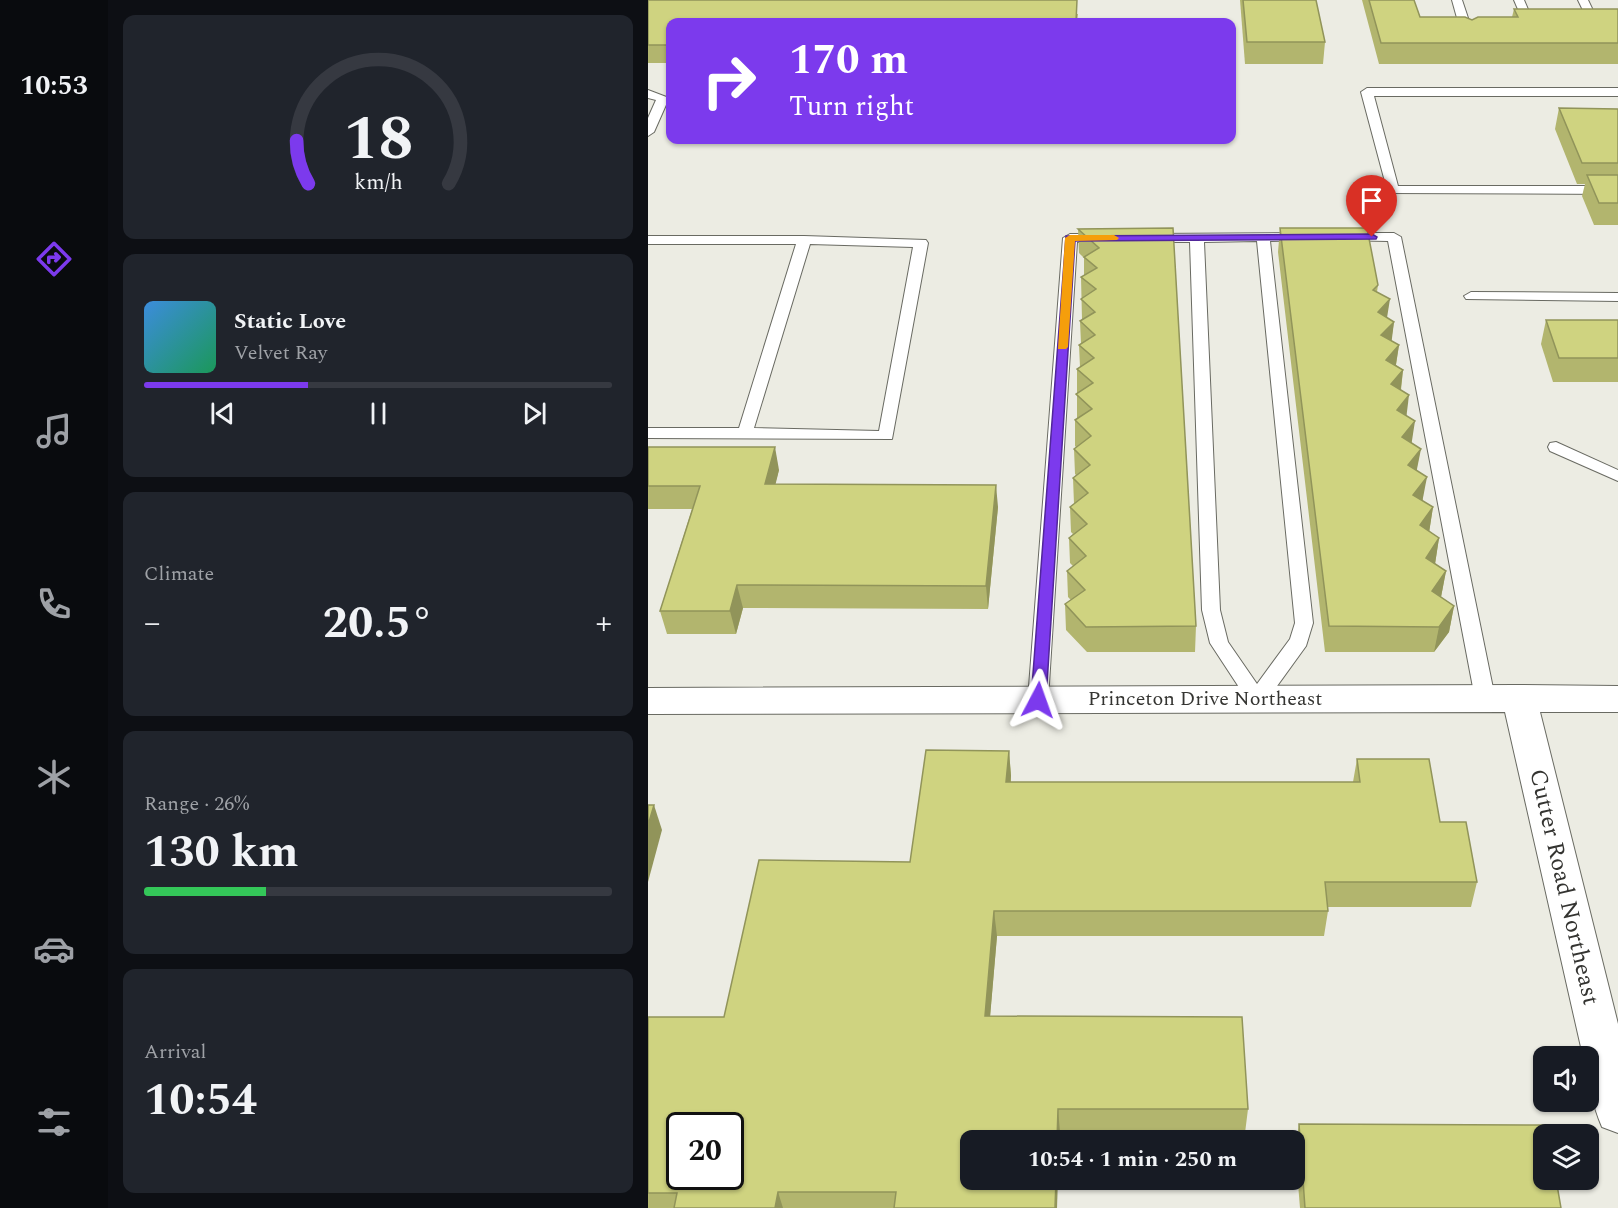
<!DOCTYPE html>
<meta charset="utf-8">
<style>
:root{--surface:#171b24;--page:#20242c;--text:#f1f3f6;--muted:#9ea1a6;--line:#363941;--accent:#7c3aed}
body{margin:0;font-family:Spectral,serif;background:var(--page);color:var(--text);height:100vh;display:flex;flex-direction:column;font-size:22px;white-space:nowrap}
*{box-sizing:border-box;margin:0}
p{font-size:20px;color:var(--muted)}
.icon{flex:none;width:33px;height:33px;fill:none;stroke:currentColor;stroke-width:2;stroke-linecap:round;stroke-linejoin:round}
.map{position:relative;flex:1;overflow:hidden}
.details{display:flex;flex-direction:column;gap:15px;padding:15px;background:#0d0f14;width:540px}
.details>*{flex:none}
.hud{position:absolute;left:18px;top:18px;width:570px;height:126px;border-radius:12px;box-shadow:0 2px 4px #0004;background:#7c3aed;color:#fff;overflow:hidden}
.buttons{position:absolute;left:885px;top:1046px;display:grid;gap:12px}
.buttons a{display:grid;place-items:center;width:66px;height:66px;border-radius:12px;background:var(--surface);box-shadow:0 2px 4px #0004;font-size:30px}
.speed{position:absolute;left:18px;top:1112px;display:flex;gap:12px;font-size:30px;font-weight:700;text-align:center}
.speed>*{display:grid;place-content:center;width:78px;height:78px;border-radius:50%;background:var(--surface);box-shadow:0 2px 4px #0004;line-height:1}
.speed .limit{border:3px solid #111;border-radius:9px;background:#fff;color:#111}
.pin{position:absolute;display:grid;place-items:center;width:51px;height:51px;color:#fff;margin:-62px -26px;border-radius:50% 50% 50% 0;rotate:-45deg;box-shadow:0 0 6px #0007}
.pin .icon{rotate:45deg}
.me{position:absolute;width:66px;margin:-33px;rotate:4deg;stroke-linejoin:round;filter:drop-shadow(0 0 4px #0008)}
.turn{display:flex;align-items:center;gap:21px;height:126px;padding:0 24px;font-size:27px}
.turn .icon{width:78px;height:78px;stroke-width:2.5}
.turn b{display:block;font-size:42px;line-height:51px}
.big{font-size:45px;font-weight:700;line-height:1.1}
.details .widget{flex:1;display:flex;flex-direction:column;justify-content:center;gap:9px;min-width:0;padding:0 21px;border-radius:12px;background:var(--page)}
.details .dial{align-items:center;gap:0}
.dial svg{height:156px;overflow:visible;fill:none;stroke:var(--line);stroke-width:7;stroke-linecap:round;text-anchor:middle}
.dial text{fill:var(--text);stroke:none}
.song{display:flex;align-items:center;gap:18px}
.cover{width:72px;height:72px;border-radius:9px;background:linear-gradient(135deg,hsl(210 70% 55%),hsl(150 70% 35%))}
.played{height:6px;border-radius:3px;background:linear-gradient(90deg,var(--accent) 35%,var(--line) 35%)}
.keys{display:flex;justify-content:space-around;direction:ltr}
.heat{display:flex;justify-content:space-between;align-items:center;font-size:33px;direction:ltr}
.charge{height:9px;border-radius:4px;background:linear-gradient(90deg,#34c759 26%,var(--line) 0)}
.trip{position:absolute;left:312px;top:1130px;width:345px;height:60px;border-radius:12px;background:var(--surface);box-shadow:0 2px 4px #0004;font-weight:700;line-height:60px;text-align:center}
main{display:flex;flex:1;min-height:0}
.tab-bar{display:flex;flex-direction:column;width:108px;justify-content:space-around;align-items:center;background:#090b0e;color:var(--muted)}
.tab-bar .icon{width:42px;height:42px}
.tab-bar .on{color:var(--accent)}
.tab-bar b{font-size:27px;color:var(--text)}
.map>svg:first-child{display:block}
</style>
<main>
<nav class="tab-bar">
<b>10:53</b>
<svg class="icon on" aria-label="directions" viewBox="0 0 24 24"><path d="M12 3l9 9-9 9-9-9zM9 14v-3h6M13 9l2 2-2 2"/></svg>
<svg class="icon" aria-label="music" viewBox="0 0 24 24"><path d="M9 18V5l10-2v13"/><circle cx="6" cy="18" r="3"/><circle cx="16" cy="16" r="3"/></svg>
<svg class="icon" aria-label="phone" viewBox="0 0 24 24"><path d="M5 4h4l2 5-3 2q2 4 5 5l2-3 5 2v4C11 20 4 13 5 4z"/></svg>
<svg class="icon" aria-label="climate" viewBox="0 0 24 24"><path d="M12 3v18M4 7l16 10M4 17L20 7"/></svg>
<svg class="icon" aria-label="car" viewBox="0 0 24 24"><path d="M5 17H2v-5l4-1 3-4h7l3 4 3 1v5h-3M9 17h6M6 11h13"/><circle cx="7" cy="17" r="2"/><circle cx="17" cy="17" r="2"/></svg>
<svg class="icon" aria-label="filters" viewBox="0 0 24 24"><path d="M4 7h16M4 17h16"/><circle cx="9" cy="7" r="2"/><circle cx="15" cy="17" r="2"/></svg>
</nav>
<section class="details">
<div class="widget dial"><svg viewBox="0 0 100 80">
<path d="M14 69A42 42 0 1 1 86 69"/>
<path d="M14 69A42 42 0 0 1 8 47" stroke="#7c3aed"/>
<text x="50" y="56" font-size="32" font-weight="700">18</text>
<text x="50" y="72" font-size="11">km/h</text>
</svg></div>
<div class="widget">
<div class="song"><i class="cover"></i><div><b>Static Love</b><p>Velvet Ray</p></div></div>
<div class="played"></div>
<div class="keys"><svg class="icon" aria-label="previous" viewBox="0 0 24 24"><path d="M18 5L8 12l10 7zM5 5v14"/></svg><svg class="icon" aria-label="pause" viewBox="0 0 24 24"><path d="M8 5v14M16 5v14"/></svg><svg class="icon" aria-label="next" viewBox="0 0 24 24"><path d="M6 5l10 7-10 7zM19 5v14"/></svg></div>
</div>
<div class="widget"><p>Climate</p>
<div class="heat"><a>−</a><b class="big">20.5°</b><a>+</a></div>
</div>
<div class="widget"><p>Range · 26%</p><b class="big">130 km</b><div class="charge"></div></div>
<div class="widget"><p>Arrival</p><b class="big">10:54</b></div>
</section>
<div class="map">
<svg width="970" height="1208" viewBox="0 0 970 1208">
<rect width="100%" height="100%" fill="#ecece3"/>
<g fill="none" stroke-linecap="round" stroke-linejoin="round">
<!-- service casing -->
<g stroke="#696a62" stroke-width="2">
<g id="service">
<polygon points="804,0 814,0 826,36 824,38 820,39 814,36"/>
<polygon points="866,0 876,0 887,26 886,28 878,28"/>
<polygon points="930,0 940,0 952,25 951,27 943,27"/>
<polygon points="719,88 970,88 970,96 726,96 750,186 970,186 970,194 740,193 713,92"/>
<polygon points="0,90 21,98 6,132 0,136 0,118 8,100 0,98"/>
<path d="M656,233L663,237L661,240L622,241L665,623L658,646L616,704L609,706L602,704L562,643L554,610L542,242H501L494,238L501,234ZM609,241L647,623L642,639L609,684L580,642L572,610L556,242Z"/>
<polygon points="696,233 746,233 753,237 847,698 844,703 837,705 830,703 827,698 740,241 691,240 689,237"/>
<polygon points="422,234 455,234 462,238 455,242 429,242 400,700 397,705 390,707 383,705 380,700 415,238"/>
<path d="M0,236H156L278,240L280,243L244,439L0,438V428H91L148,244H0ZM162,244L265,247L231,431L106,428Z"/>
<polygon points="823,292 970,293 970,301 818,299 816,296"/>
<polygon points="908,442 970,470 970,481 902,451 900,447 902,443"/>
</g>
</g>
<!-- minor casing -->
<g stroke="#696a62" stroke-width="2">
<path id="minor" d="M871,685L970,686V712H892L970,1024V1133L954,1127C944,1104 940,1081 940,1056H935L857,712L0,714V688Z"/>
</g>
<!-- service -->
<use href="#service" fill="#fff" fill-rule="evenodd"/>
<!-- minor -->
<use href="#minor" fill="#fff" fill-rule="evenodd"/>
</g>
<!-- wall -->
<g fill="#b2b56e">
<polygon points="0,0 430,14 429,22 22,22 22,63 0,63"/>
<polygon points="592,0 668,0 677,42 675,64 597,64"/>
<polygon points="714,0 766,0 772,17 824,20 864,17 866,9 970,9 970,64 731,64"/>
<polygon points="911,108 970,109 970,225 946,225 934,196 937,184 929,184 907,129"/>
<polygon points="525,228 548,626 547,652 439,652 418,630 417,604 423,600 420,597 419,571 425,566 422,563 421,538 425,534 423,532 422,507 426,504 425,478 428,475 427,474 426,449 428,447 427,446 427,420 429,419 429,369 432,367 431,345 433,344 432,321 434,320 433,277 436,276 436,258 431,253 430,229"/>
<polygon points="632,228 730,285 729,292 739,318 746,322 743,341 751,345 748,365 755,370 753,390 775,501 785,507 781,532 791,538 787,564 798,571 793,597 806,606 801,632 786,652 677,652 630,252"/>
<polygon points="898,320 970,320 970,382 905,382 893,344"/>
<polygon points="0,447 131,470 127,484 350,507 340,609 95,608 88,634 19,634 12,611 44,509 0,509"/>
<polygon points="361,751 363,776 363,782 705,782 709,759 792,822 829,882 823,907 680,907 680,911 676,936 349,936 342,1016 600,1109 597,1133 412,1132 412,1140 322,1140 409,1208 0,1208 0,1017 76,1017 262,862"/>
<polygon points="651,1124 913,1208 652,1208 647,1147"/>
</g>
<!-- shaded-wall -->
<g fill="#91945a">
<polygon points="742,299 738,324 730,312"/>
<polygon points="746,322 743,346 733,335"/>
<polygon points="751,345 747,370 738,360"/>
<polygon points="755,370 752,395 743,384"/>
<polygon points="761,395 758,420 749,410"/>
<polygon points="767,421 763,447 754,437"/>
<polygon points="127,447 131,470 122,507 117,484"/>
<polygon points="773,449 768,474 760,465"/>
<polygon points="779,477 774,503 765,495"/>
<polygon points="348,485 350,507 340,609 338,586"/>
<polygon points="785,507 781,533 772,525"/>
<polygon points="791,538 787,564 778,558"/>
<polygon points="798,571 793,597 784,591"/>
<polygon points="89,585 95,608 88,634 82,611"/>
<polygon points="806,606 801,632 786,652 791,627"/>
<polygon points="361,751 363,776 360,807 358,782"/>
<polygon points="6,805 14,830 0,882 0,825"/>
<polygon points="346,911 349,936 340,1041 337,1016"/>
<polygon points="410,1109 412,1132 412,1140 409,1140"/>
<polygon points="408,1179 410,1179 409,1208 407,1208"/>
<polygon points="130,1192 135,1208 127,1208"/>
</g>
<!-- building -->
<g fill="#cfd380" stroke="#91945a" stroke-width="1.5" fill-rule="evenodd">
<polygon points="0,0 429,0 428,22 22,22 22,45 0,45"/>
<polygon points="595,0 668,0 677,42 599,42"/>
<polygon points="721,0 766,0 772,17 817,17 824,20 830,17 870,17 866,9 970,9 970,43 733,43"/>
<polygon points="911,108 970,109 970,163 934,163"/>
<polygon points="939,175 970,175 970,203 951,203"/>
<polygon points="525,228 548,626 438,627 417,604 437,590 419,571 438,556 421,538 439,524 422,507 440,493 425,478 442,465 426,449 443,436 427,420 444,409 428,394 445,383 429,369 446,358 431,345 447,335 432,321 447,312 433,299 448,289 433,277 449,268 436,257 451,248 430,229"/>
<polygon points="632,228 719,228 730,285 725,290 742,299 730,312 746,322 733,335 751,345 738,360 755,370 743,384 761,395 749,410 767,421 754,437 773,449 760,465 779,477 765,495 785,507 772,525 791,538 778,558 798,571 784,591 806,606 791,627 681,626"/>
<polygon points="898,320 970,320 970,358 911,358"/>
<polygon points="0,447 127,447 117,484 348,485 338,586 89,585 82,611 12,611 52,486 0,486"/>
<path d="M278,750L361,751L358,782H712L709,759H781L792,822H818L829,882H677L680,911H346L337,1016L594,1017L600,1109H410L409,1140H322V1179H408L407,1208H246L248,1192H130L127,1208H26L29,1193H0V1017H76L111,860L262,862ZM32,1125H82V1176H32Z"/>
<polygon points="0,805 6,805 0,825"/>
<polygon points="651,1124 897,1125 899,1134 896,1134 896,1179 908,1179 913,1208 657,1208"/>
</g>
<!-- route -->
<polygon fill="#7c3aed" stroke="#51269a" stroke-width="1.5" points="724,234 729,237 728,239 427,241 398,700 390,705 385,704 383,700 418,236"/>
<!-- slow -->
<polygon fill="#f59e0b" points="466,235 471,238 469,240 427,241 420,347 418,349 410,349 417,238 422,235"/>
<g text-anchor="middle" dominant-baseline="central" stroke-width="5" stroke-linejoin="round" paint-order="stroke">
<!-- street labels -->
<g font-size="20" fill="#343431" stroke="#fff">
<text x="557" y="699">Princeton Drive Northeast</text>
</g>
<!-- near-street labels -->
<g font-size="24" fill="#343431" stroke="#fff">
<text transform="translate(916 887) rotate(77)">Cutter Road Northeast</text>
</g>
</g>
</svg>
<div class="buttons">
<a><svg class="icon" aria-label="sound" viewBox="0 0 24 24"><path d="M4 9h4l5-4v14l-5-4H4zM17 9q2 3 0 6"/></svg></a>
<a><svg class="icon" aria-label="layers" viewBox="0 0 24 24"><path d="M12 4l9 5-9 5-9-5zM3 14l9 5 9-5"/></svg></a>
</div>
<div class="speed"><div class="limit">20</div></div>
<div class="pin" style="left:724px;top:237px;background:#d93025"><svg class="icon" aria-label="arrive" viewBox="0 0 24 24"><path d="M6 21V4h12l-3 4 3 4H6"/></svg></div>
<svg class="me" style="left:390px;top:700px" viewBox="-20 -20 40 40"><path d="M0-17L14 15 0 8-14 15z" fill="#7c3aed" stroke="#fff" stroke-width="4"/></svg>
<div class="trip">10:54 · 1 min · 250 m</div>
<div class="hud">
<div class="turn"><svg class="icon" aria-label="right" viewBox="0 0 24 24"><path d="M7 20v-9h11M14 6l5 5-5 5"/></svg><div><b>170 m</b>Turn right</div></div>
</div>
</div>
</main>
